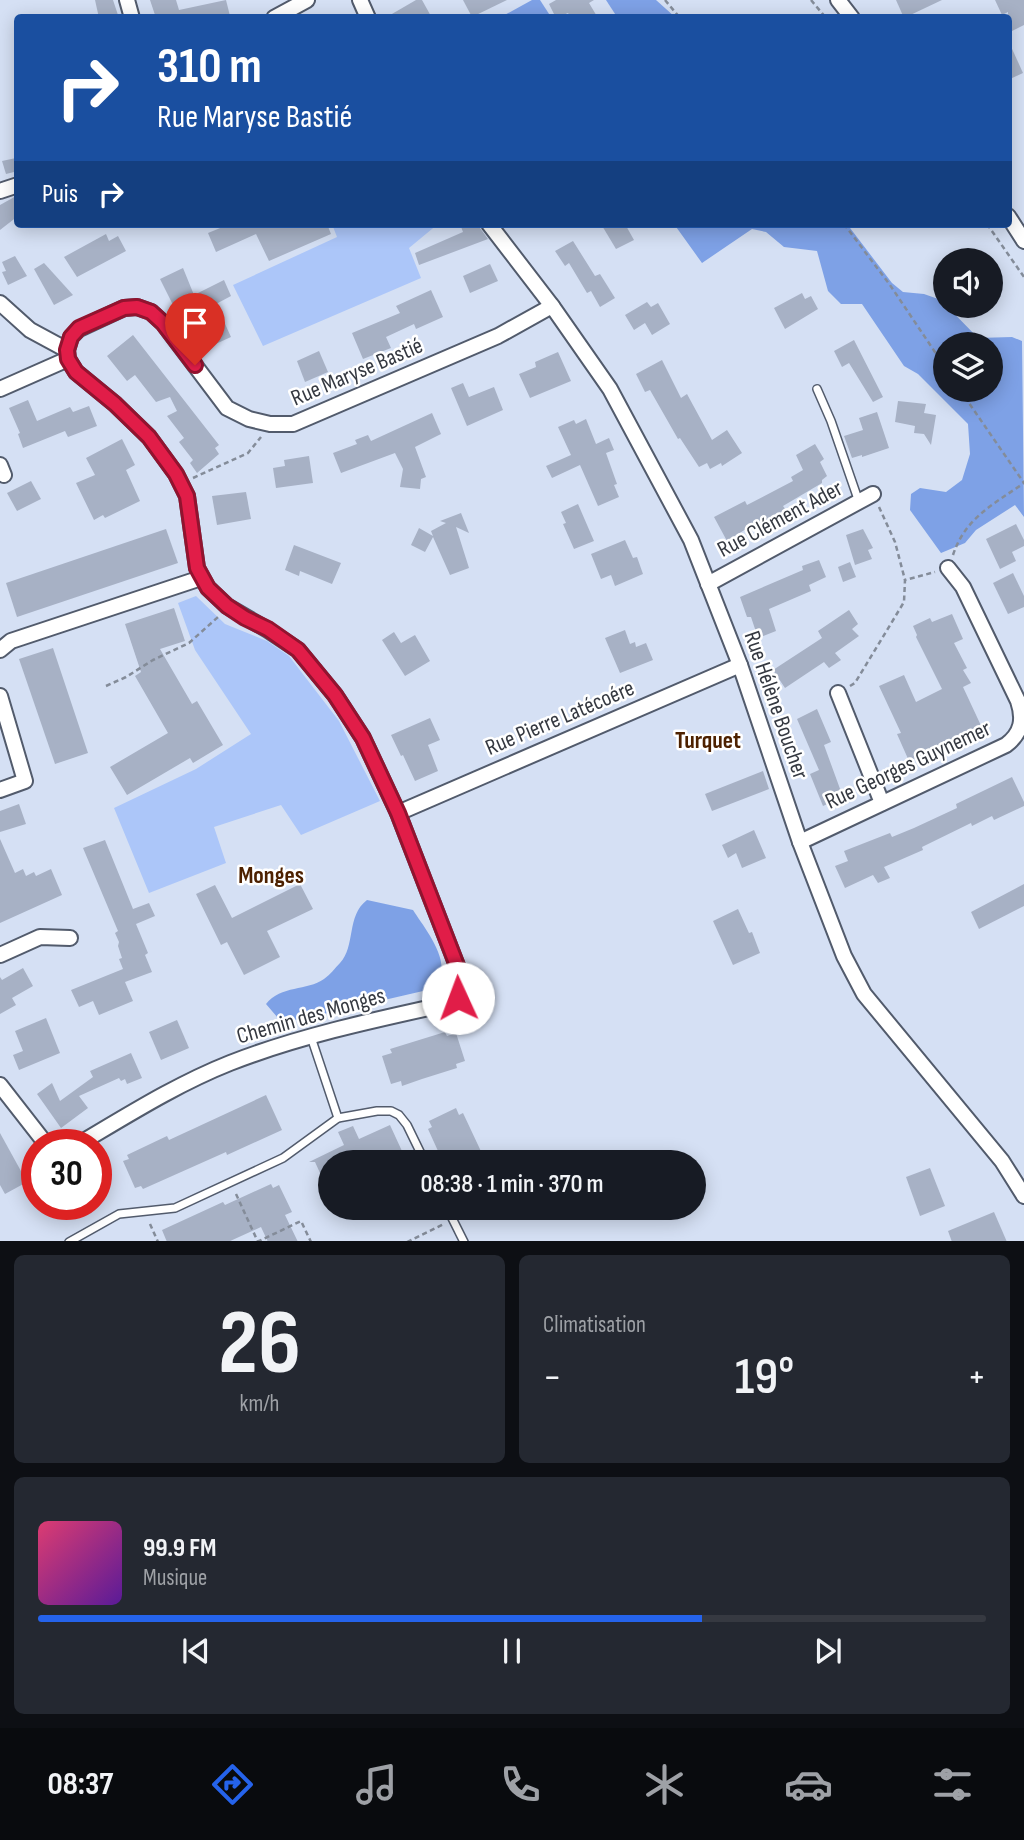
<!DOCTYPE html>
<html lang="fr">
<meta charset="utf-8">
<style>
:root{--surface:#171b24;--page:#242831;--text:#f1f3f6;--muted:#9ea1a6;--line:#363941;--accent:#2563eb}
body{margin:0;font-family:"Sofia Sans Condensed",sans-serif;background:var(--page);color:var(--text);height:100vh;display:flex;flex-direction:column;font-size:26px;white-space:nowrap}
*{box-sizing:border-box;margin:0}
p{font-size:23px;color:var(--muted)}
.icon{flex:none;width:38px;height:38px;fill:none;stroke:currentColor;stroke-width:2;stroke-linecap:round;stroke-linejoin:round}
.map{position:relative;height:1241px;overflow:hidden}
.details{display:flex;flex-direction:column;gap:14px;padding:14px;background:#0d0f14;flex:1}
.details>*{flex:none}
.guide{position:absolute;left:14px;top:14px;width:998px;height:214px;border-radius:7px;box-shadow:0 4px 18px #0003;background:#1a4fa0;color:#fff;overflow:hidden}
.controls{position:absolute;left:933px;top:248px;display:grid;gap:14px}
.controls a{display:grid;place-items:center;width:70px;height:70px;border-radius:50%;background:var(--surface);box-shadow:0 4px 18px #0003;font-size:35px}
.speed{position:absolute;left:21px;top:1129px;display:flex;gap:14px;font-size:35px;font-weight:700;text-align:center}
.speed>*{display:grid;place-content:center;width:91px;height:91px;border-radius:50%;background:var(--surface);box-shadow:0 4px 18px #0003;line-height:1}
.speed .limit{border:10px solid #d22;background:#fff;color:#111}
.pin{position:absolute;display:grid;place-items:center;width:60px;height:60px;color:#fff;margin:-72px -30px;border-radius:50% 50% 50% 0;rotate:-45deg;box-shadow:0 0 7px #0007}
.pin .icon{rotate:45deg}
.me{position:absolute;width:77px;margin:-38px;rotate:358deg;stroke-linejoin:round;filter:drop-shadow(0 0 5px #0008)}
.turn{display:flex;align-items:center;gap:24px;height:147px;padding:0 28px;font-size:32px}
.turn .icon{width:91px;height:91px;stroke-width:2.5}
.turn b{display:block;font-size:49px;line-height:60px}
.then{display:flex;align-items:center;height:66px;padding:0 28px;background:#0003;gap:14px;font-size:26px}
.big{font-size:52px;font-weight:600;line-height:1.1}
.details .card{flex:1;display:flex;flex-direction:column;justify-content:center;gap:10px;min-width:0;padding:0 24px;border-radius:10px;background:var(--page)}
.details .dial{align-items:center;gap:0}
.dial b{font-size:91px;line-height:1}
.song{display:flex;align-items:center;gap:21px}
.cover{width:84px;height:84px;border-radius:10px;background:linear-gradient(135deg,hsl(340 70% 55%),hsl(270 70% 35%))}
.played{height:7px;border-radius:4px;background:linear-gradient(90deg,var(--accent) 70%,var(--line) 70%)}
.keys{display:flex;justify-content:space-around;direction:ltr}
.heat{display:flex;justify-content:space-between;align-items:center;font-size:38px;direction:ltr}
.details .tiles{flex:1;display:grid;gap:14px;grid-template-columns:1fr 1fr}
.card:last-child{grid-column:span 2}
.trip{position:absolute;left:318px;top:1150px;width:388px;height:70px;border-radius:35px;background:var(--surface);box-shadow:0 4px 18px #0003;font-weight:600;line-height:70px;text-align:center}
.menu{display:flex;height:112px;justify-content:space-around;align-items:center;background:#090b0e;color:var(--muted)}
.menu .icon{width:49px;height:49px}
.menu .active{color:var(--accent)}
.menu b{font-size:32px;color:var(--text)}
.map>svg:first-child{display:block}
</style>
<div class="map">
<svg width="1024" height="1242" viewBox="0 0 1024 1242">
<rect width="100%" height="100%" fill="#d5e0f4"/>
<!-- green -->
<g fill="#acc6f9">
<polygon points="332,224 438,224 409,248 421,278 263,346 233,285 337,237"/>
<polygon points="196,596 225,624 267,641 289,656 339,721 380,801 301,835 281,805 214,827 226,863 149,893 114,808 196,769 251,734 195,650 178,603"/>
</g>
<!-- forest -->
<g fill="#7ea1e6" fill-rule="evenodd">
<polygon points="532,0 540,0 551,17 501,17"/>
<polygon points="606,0 656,0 675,17 617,17"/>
<path d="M674,224H847L892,283L903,292L924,294L941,300L978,338L1012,337L1022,341L1024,517L1015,505L976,530L965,543L941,553L910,510L911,494L920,488L946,492L962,480L970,454L968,424L918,374L904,366L862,304H841L828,291L817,251L784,247L766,232L752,229L702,263ZM945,345H990V390H945Z"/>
<path d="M367,900L413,910C423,926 453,962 437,981C434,985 428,988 423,991L298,1020L278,1018L266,1004C281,985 307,991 324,979C330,975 335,968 340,963C356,946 346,916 367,900Z"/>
</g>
<!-- building -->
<g fill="#a7b1c5">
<polygon points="95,0 113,0 119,18 99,18"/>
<polygon points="150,0 176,0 179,10 226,0 230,16 156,18"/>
<polygon points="416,0 422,0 432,18 385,18"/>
<polygon points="463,0 507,0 472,17"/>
<polygon points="556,0 594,0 589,3 598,18 571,18 568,13 556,18 549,4"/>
<polygon points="896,0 942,0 904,18"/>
<polygon points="995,0 1024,0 1024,25 1008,33 1008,12 1002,15"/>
<polygon points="1008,40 1023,73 1008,80"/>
<polygon points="16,158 18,171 6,174 2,161"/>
<polygon points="18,195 18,216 0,230 0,205"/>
<polygon points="230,224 327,224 331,234 269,261 256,234 216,252 208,233"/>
<polygon points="460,224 477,224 488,239 419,265 415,253 463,232"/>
<polygon points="601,224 625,224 634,240 616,249"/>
<polygon points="106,234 109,241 118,236 126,251 77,277 64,257"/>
<polygon points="573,241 595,276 600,274 615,298 600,307 591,291 587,293 569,263 565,266 555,251"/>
<polygon points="15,256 27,276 8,285 2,272 6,271 2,262"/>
<polygon points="44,263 73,295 54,305 34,269"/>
<polygon points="490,264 498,281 470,293 463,276"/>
<polygon points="183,268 194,295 224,280 231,296 216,304 231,337 209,347 186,299 173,305 160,279"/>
<polygon points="431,290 443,317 416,329 414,324 386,337 391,348 363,359 352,333 400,313 396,306"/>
<polygon points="802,293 805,299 811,296 818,309 785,329 774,308"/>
<polygon points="647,302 651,307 658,303 670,324 652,335 645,323 634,330 625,315"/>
<polygon points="133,335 219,445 215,448 219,454 197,473 190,463 193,460 179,442 184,438 167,416 177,411 170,397 156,402 135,375 127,381 107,356"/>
<polygon points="854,340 883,397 873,402 849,363 842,367 834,351"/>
<polygon points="319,351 328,372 305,382 297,361"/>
<polygon points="558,352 571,381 530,398 519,374 536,367 535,362"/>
<polygon points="662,360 681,398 687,394 712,440 727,430 742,453 722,466 721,463 710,469 707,463 699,467 680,438 678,439 650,390 645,392 636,374"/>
<polygon points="463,383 469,397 494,387 503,410 467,426 451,388"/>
<polygon points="28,400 37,421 70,407 73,412 89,406 97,426 68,437 65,431 23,448 18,434 20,433 9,408"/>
<polygon points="898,401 926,404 924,413 936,415 931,445 924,434 914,433 915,426 895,422"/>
<polygon points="877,412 889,448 862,457 862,455 852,458 844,436 863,430 859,418"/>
<polygon points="432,413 441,434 415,447 426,477 421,479 420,489 400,487 403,469 395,453 341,473 333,453 357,444 355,440 368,435 371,441"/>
<polygon points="586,419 596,444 609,438 614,450 606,453 617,484 614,485 619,497 598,506 580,465 552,478 546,466 571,455 558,427 574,420 576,424"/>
<polygon points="122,439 135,465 126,470 140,501 105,518 103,515 94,520 76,483 95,475 86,458"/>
<polygon points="815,444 824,459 820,462 827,476 822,480 822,483 783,506 786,510 758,525 757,522 727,541 714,517 745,501 747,505 793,481 791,477 803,470 796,455"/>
<polygon points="309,456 313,483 276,488 273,468 285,466 284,460"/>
<polygon points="31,481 41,499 17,511 7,493"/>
<polygon points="246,492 251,519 217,525 212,496"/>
<polygon points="578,504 594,541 574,549 563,524 566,523 561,512"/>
<polygon points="461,513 469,533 456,527 469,568 450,575 433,537 425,552 411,545 419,528 433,536 431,531 446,523 440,521"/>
<polygon points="1016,524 1024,540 1024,546 1012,552 1016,561 1000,569 986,539"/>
<polygon points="166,529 178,563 17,617 6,583"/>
<polygon points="863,529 873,548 868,550 872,559 855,565 846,535"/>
<polygon points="625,540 633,558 637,557 643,574 615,586 611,575 601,579 591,554"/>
<polygon points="294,545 341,563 332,584 300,571 299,576 285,570"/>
<polygon points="819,560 826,577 809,585 811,591 769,609 776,631 758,638 751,617 747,617 740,597 803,570 802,566"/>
<polygon points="850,562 856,577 843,582 838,567"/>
<polygon points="1013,573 1024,596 1024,607 1008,614 993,583"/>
<polygon points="174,608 185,641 160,649 192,704 197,701 223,745 193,763 190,758 127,795 110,767 168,733 135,676 141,672 125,624"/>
<polygon points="849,610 858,624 852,629 859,636 835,653 841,660 829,668 824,662 785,688 773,670 822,638 818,631"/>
<polygon points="952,614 963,639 954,643 967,668 963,670 971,683 963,687 984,732 924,758 923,755 909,761 897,734 901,733 879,686 904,675 916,702 942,689 916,637 917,635 913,626 930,618 932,622"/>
<polygon points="625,630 630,644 635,642 636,647 646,643 653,660 620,673 605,638"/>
<polygon points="394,632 401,643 415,635 430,661 405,676 382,640"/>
<polygon points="53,648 88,753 55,764 19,659"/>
<polygon points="817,709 831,742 824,745 843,797 823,806 810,774 819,770 797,719"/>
<polygon points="430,718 440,740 428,745 438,771 415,781 403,755 401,756 391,735"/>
<polygon points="763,771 769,789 712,811 705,794"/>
<polygon points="1012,777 1024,802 1024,806 994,820 992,816 972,826 971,823 922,847 923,850 884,867 890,878 878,883 873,875 845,888 835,866 848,861 844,851 890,833 892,837 914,828 957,808 956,804"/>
<polygon points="19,804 26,824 0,832 0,811"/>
<polygon points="754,830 766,858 742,868 736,853 728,858 722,845"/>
<polygon points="0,839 15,873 23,869 26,876 34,872 36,876 51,869 62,895 0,923"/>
<polygon points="105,840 133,909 149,903 155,916 136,924 148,953 145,955 152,972 125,982 133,1001 99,1015 93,1001 79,1007 71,990 123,969 119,959 122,958 118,946 119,942 115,933 118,931 83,848"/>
<polygon points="300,884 313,909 267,931 280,957 244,975 227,942 221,945 196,894 215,885 232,918"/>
<polygon points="1024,884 1024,906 979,929 971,912"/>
<polygon points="738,909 749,933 752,932 760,953 733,965 713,921"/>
<polygon points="23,968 33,986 12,998 16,1005 0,1014 0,977 2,980"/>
<polygon points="46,1018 60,1053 19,1070 13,1055 23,1051 15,1031"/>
<polygon points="177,1020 189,1048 161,1060 149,1032"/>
<polygon points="445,1032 447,1036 456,1033 465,1061 456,1064 457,1068 422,1079 402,1086 401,1081 391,1084 382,1056 392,1053 390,1049"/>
<polygon points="131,1053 142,1078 127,1084 125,1079 121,1081 119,1078 79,1096 88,1108 61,1128 37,1094 52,1083 60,1101 93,1077 90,1071"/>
<polygon points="266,1095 282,1130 227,1155 226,1152 143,1189 141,1186 135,1188 123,1161 129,1159 127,1155 167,1136 169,1140"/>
<polygon points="456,1108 459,1115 463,1113 486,1162 443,1162 428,1129 432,1127 429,1121"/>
<polygon points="390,1125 407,1162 382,1162 378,1155 363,1162 331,1162 331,1197 315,1162 309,1162 344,1145 338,1132 353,1126 359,1139"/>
<polygon points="0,1133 27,1182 5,1194 0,1185"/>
<polygon points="930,1168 945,1206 920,1216 906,1177"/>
<polygon points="271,1184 273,1188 279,1185 292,1212 285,1215 298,1242 268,1242 261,1227 228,1242 167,1242 162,1230 223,1202 225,1205"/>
<polygon points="994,1212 1007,1242 952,1242 948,1231"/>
</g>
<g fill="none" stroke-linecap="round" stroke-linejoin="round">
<!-- lane casing -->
<g stroke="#525b6c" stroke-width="10">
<g id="lane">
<polyline points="817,389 831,421 859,502"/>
<polyline points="311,1037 338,1118"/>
<polyline points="447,1208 464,1242"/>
<polyline points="69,1242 119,1214 175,1208 283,1158 338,1118 377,1111 391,1111 399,1115 407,1125 425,1162"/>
</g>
</g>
<!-- street casing -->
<g stroke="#525b6c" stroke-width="18">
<g id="street">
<polyline points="127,0 132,18"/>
<polyline points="360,0 368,18"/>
<polyline points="838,0 852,18"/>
<polyline points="274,18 307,0"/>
<polyline points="0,191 18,185"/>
<polyline points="1008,216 1024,241"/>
<polyline points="489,224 552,306 610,389 691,540 740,665 800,842 844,956 864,994 1002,1161 1024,1196"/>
<polyline points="0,303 30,330 67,350"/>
<polyline points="0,389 68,359"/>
<polyline points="0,465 4,475"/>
<polyline points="708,584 873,494"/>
<polyline points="0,650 11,641 201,578"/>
<polyline points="838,693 882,803"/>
<polyline points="0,696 25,781 0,790"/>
<polyline points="398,813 740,665"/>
<path d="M800,842L1006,745C1022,733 1024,719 1018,701L963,587L948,568"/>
<polyline points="0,955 40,937 70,938"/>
<polyline points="0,1085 46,1144"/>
<path d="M79,1144C128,1115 177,1084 230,1063C299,1036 374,1020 447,1004L458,998L464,988L461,976L398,813L363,738L335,695L298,650L268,630L227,606L208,588L197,568L187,496L176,474L149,437L115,404L76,372L68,359L67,350L71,337L79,329L124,308L137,307L151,312L163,323L227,408L249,419L270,424H293L498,336L552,306"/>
</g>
</g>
<!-- path -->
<g stroke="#848c99" stroke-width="2.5" stroke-dasharray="5 3.5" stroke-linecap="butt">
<polyline points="665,0 680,18"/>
<polyline points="811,0 826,18"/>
<polyline points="844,224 890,285 945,367"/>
<polyline points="987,224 1024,277"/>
<polyline points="960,390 1024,483"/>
<polyline points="193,478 248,453 261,437"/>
<polyline points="879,507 895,542 905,580"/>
<path d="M953,555C965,518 994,504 1024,483"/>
<polyline points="106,686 126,677 153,660 189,643 218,617"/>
<polyline points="850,686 855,683 904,602 905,580 935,572"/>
<polyline points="236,1194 258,1242"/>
<polyline points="150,1224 158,1242"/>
<polyline points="257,1242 301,1221 311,1242"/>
<polyline points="407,1242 444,1224"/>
</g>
<!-- lane -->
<use href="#lane" stroke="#fff" stroke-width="7"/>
<!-- street -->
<use href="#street" stroke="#fff" stroke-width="14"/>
</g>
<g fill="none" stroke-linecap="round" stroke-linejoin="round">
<!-- route casing -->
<g stroke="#92132f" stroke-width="18">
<polyline id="route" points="195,365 163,323 151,312 137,307 124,308 79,328 71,337 67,350 68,359 76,372 115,404 149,437 176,474 187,496 197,568 208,588 227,606 245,618 268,629 298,650 335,695 363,738 398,813 461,976 464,988 458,998"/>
</g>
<!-- route -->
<use href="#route" stroke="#e11d48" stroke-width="12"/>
</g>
<g text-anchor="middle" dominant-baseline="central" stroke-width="5" stroke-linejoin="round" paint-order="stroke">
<!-- street labels -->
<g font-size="23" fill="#353941" stroke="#fff">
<text transform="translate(357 372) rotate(-23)">Rue Maryse Bastié</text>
<text transform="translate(780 519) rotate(-28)">Rue Clément Ader</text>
<text transform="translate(776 705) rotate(71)">Rue Hélène Boucher</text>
<text transform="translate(560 718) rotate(-23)">Rue Pierre Latécoére</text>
<text transform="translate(908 765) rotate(-25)">Rue Georges Guynemer</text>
<text transform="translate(311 1016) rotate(-16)">Chemin des Monges</text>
</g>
<!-- neighbourhood labels -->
<g font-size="24" font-weight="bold" fill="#4d2100" stroke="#fff">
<text x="708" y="740">Turquet</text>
<text x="271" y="875">Monges</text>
</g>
</g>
</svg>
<div class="controls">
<a><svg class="icon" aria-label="sound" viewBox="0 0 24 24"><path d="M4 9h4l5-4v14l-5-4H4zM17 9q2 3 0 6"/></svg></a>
<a><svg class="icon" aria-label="layers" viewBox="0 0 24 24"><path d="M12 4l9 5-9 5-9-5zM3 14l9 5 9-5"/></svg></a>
</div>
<div class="speed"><div class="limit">30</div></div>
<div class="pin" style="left:195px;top:365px;background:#d93025"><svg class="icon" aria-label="arrive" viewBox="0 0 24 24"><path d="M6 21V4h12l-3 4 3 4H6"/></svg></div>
<svg class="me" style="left:458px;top:998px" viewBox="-20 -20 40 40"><circle r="19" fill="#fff"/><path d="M0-13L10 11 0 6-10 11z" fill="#e11d48"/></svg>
<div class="trip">08:38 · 1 min · 370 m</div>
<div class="guide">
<div class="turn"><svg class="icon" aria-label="right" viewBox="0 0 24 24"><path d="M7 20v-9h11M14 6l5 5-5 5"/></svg><div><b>310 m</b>Rue Maryse Bastié</div></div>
<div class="then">Puis<svg class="icon" aria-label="right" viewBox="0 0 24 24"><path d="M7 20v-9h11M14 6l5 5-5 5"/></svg></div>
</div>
</div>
<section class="details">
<div class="tiles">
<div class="card dial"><b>26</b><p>km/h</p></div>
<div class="card"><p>Climatisation</p>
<div class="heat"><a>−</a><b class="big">19°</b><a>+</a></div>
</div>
<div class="card">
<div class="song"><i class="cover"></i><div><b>99.9 FM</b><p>Musique</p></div></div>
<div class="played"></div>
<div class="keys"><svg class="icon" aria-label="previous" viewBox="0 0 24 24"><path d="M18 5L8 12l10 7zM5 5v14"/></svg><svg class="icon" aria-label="pause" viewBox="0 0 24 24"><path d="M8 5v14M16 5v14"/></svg><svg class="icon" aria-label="next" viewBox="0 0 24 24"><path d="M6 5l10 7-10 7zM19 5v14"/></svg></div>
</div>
</div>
</section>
<nav class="menu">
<b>08:37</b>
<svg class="icon active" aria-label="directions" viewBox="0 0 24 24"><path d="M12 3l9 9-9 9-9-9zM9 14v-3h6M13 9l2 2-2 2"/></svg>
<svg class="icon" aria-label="music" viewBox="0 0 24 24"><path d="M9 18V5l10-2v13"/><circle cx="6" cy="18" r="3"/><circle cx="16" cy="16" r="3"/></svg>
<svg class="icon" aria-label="phone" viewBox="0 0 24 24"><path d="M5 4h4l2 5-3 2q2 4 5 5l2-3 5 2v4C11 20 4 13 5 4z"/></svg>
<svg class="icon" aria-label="climate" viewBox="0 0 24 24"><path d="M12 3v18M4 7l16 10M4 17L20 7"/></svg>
<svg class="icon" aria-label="car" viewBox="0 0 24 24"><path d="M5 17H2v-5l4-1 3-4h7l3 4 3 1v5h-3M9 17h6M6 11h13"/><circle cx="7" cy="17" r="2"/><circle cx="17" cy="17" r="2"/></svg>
<svg class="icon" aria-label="filters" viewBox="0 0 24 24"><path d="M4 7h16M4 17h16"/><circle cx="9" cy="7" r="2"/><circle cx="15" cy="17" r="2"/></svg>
</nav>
